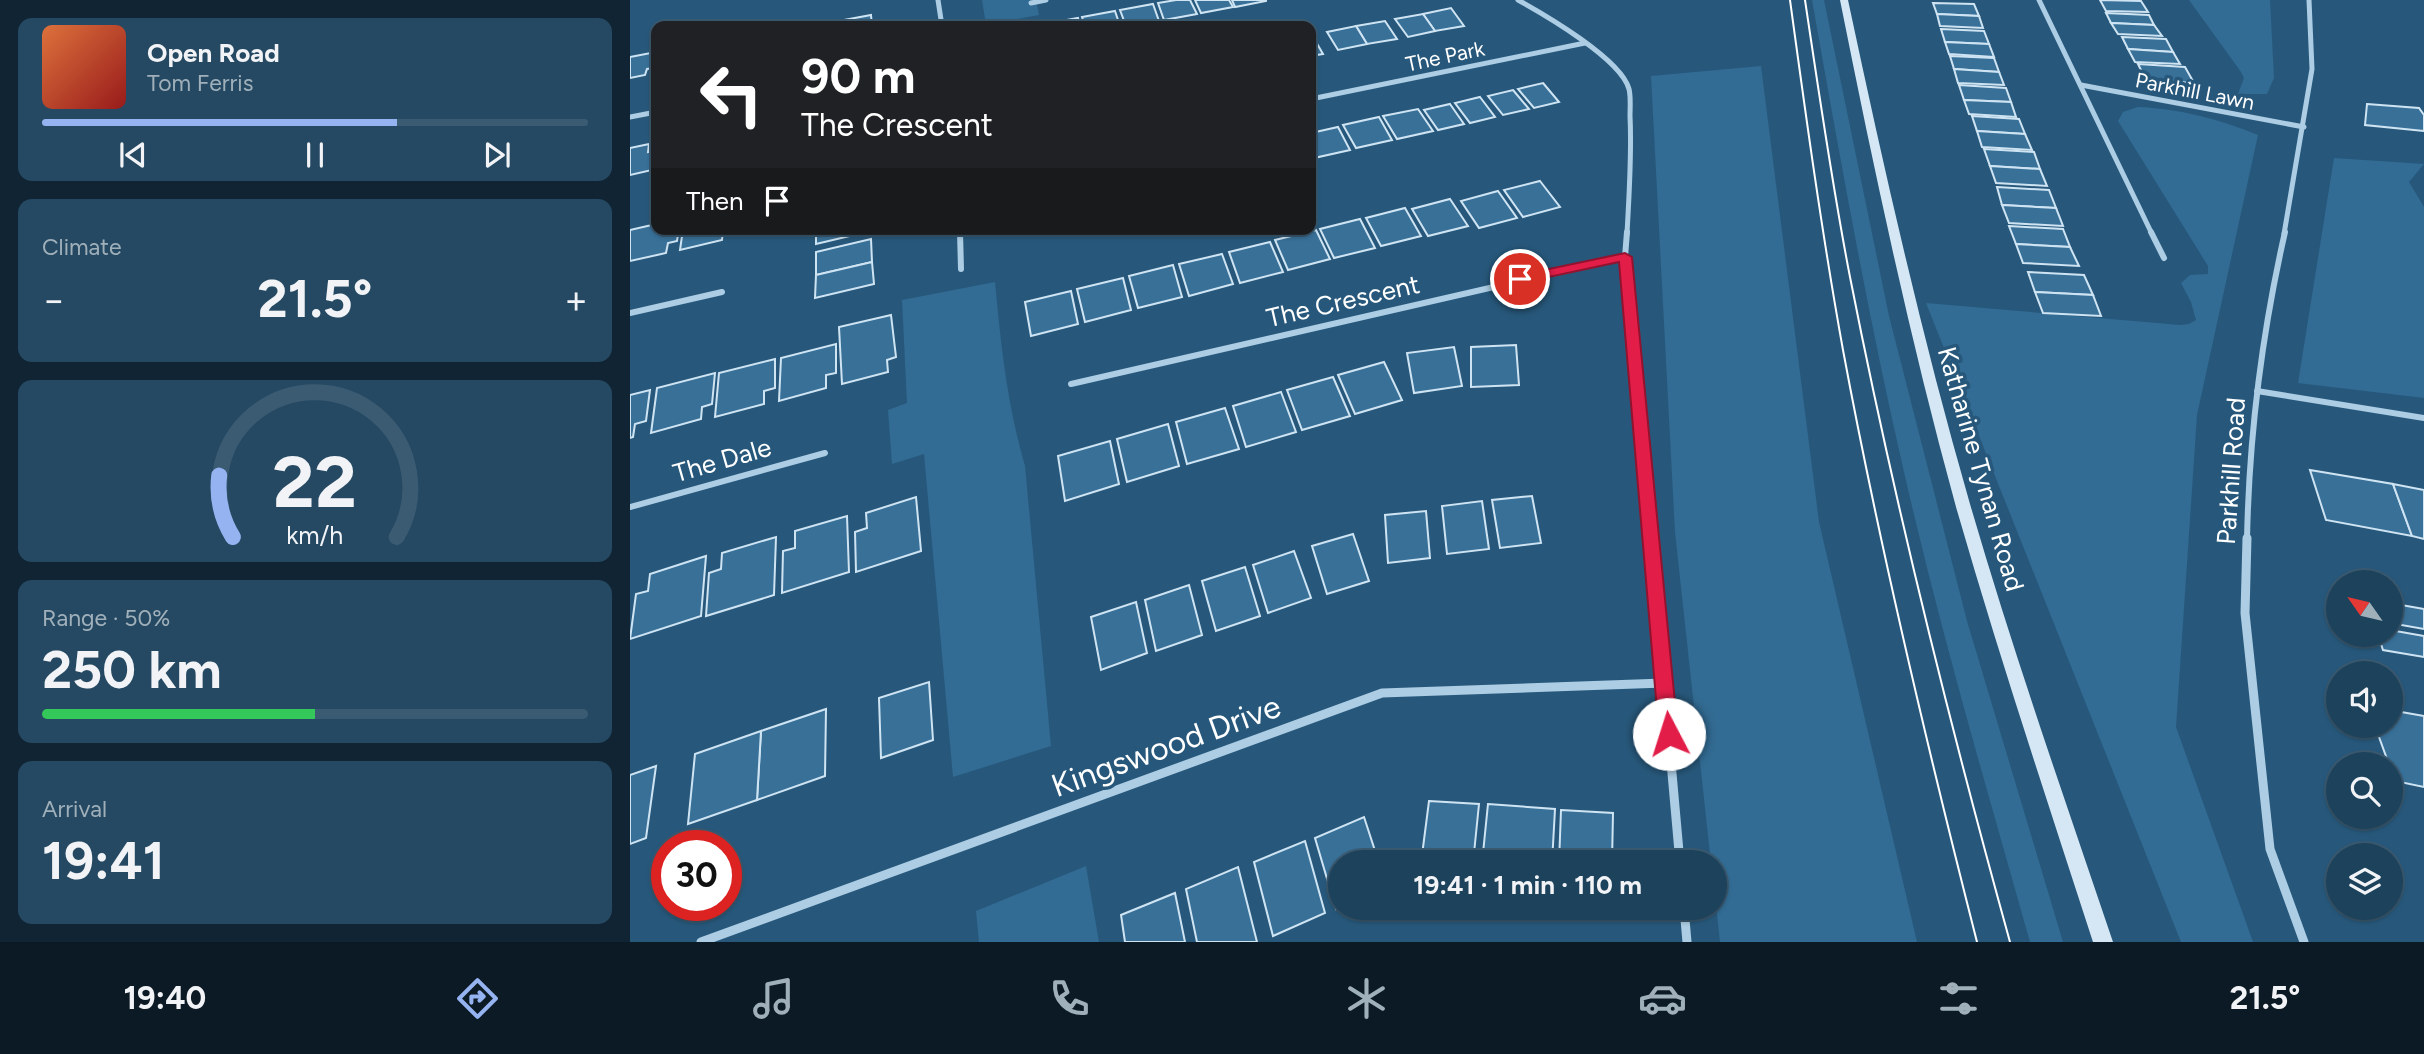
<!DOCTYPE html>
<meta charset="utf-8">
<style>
:root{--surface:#1d425c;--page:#254962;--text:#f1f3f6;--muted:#a0b0bb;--line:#3b5b72;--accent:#95b2f1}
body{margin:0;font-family:Figtree,sans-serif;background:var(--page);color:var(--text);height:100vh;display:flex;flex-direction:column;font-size:26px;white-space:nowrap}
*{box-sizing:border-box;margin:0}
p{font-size:23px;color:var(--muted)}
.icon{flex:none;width:38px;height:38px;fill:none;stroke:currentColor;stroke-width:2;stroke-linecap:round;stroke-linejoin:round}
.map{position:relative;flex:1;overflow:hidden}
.details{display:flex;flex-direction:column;gap:18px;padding:18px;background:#102433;width:630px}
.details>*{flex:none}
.top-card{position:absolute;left:21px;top:21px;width:665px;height:214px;border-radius:14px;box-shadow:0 2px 5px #0004,0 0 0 2px var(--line);background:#202124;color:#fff;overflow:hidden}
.needle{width:46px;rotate:304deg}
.fabs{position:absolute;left:1696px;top:570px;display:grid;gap:14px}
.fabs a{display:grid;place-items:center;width:77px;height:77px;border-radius:50%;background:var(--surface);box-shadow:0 2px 5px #0004,0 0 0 2px var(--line);font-size:35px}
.speed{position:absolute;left:21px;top:830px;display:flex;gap:14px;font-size:35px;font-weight:700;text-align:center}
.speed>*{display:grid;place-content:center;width:91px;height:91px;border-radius:50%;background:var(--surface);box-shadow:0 2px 5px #0004,0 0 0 2px var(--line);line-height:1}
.speed .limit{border:10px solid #d22;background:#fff;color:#111}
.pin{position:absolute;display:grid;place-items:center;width:60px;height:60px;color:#fff;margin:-30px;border:4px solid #fff;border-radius:50%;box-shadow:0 2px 7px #0007}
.me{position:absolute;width:77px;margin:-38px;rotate:355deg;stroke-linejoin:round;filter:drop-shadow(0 0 5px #0008)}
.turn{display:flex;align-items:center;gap:24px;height:147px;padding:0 35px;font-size:32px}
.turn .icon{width:91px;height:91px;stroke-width:2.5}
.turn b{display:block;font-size:49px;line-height:60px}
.then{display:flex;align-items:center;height:66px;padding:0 35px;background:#0003;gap:14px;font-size:26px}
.big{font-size:52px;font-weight:700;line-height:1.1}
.details .tile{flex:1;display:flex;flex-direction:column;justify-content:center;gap:10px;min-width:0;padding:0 24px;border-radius:14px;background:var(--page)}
.details .dial{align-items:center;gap:0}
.dial svg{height:182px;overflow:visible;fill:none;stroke:var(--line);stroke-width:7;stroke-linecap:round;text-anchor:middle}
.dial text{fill:var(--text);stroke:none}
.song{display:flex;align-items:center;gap:21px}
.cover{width:84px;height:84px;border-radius:10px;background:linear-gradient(135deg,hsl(20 70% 55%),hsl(0 70% 35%))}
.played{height:7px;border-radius:4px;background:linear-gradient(90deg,var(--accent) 65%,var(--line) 65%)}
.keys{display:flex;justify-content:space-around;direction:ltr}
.heat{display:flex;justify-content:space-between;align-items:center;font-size:38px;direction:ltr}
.charge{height:10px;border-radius:5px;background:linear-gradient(90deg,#34c759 50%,var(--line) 0)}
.trip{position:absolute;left:698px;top:850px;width:399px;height:70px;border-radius:35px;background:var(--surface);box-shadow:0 2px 5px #0004,0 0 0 2px var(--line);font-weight:700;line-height:70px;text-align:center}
.menu{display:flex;height:112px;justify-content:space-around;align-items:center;background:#0c1a25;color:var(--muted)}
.menu .icon{width:49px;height:49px}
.menu .active{color:var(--accent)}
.menu b{font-size:32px;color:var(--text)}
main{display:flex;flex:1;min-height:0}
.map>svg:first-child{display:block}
</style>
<main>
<section class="details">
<div class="tile">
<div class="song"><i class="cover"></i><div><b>Open Road</b><p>Tom Ferris</p></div></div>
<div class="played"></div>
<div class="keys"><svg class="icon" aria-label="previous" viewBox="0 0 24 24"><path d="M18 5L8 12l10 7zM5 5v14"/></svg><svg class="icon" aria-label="pause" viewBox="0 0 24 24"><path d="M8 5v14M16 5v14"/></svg><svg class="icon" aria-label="next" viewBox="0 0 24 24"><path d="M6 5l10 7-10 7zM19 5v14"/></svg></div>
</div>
<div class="tile"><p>Climate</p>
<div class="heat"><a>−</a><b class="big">21.5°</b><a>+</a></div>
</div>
<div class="tile dial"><svg viewBox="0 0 100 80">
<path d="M14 69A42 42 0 1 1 86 69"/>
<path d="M14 69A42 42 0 0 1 8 42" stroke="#95b2f1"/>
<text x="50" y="56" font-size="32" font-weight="700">22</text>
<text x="50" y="72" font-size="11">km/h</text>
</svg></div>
<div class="tile"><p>Range · 50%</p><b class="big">250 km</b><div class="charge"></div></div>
<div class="tile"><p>Arrival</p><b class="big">19:41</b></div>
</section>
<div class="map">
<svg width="1794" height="942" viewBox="0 0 1794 942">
<rect width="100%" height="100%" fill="#27587b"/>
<!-- green -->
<g fill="#326b93">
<polygon points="352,0 406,0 409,15 356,25"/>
<path d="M1182,0H1194L1259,316L1337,621L1433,942H1400C1356,786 1310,630 1274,472C1238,316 1210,158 1182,0Z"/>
<polygon points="1559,0 1640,0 1644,78 1637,94 1608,94 1614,78 1611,72"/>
<polygon points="1131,66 1189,522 1287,942 1090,942 1085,895 1085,863 1081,863 1045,532 1021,76"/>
<path d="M1508,107C1547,108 1592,120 1628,135L1567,415L1546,727L1623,942H1551L1296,303L1550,325L1559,324L1566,320L1561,302L1551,283L1560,275L1578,274V266L1488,121L1493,112Z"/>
<polygon points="1704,158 1794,164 1779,182 1794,207 1794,398 1668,383"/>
<path d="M365,282C371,346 377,404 395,466L421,746L323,777L294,454L262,464L258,410L277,403L272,300Z"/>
<polygon points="456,866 469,942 349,942 346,911"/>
</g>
<!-- building -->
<g fill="#387098" stroke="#cfe4f3" stroke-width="2">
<polygon points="546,0 560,0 567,14 534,20 528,3"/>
<polygon points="565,0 599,0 603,7 571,13"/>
<polygon points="602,0 636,0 636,1 605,7"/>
<polygon points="1470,0 1511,1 1518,12 1476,11"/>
<polygon points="1303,3 1344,4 1349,16 1307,14"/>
<polygon points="523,4 529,21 496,26 490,10"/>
<polygon points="821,8 834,26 805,31 793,14"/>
<polygon points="485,11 490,26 455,26 452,17"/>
<polygon points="1476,13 1519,15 1524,25 1481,23"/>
<polygon points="793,14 805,31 778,37 765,19"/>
<polygon points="1307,14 1349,16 1353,28 1310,26"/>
<polygon points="241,15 242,26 204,26 203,22"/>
<polygon points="448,18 450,26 414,26 414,24"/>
<polygon points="755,21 767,39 737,44 726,26"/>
<polygon points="1481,23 1524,25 1532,36 1488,34"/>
<polygon points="726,26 737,44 708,50 697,32"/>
<polygon points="1311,29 1354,31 1359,44 1315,42"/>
<polygon points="682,35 693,54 681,56"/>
<polygon points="1492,37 1536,39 1543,52 1498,49"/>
<polygon points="1315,42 1359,44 1364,57 1319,54"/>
<polygon points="1498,49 1543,52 1550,64 1505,62"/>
<polygon points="26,52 24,68 17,69 15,75 0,78 0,57"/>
<polygon points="1320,56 1364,58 1369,72 1324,69"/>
<polygon points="1508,64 1555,67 1564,83 1516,80"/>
<polygon points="1324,69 1369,72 1374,85 1328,83"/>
<polygon points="913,83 929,102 904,108 888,89"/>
<polygon points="1329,85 1376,88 1381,102 1334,100"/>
<polygon points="883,90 899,109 873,115 858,96"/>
<polygon points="850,97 865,117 840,123 825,103"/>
<polygon points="1334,100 1381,102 1386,117 1339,114"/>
<polygon points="820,104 834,124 808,130 794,110"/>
<polygon points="1737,104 1789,108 1794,115 1794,131 1735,125"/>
<polygon points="788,109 803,131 767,139 753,116"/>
<polygon points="1342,116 1389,119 1395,134 1347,131"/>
<polygon points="749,117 762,140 726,148 713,125"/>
<polygon points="708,127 720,150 684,158 681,152 681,133"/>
<polygon points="1347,131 1395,134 1402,150 1352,147"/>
<polygon points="19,144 18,152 26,151 22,170 0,175 0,148"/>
<polygon points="1354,149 1404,152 1410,169 1360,166"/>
<polygon points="1360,166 1410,169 1417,186 1366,183"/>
<polygon points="910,181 930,207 893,217 874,190"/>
<polygon points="1367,187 1419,190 1426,208 1372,205"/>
<polygon points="868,191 887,218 849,228 831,201"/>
<polygon points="820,199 838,226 798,236 782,209"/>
<polygon points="1372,205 1426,208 1433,226 1379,223"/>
<polygon points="775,208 791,236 751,246 736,218"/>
<polygon points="730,219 745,248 704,258 690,229"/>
<polygon points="26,224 26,229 49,229 47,241 38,243 36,253 0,261 0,230"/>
<polygon points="1379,226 1433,229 1440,247 1386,244"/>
<polygon points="53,229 101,229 93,231 92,240 50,250"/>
<polygon points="186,229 241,229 241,231 186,244"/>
<polygon points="686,230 700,259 658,270 645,240"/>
<polygon points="241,239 242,262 186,275 186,252"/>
<polygon points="640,242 653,272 610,283 599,252"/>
<polygon points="1386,244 1440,247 1449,266 1393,263"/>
<polygon points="592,254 603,284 559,296 549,264"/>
<polygon points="242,262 244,284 185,298 186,275"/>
<polygon points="543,265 552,297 508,308 499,276"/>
<polygon points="1398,272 1454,275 1463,295 1405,292"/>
<polygon points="493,278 501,310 455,322 447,289"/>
<polygon points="441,291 448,324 401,336 395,302"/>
<polygon points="1405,292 1463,295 1471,316 1413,313"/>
<polygon points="261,315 266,357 257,360 258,372 212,384 209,327"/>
<polygon points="206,344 206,373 196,375 196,388 149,401 151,358"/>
<polygon points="886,345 889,385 841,387 841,347"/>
<polygon points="824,347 832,386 784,393 777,353"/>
<polygon points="145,359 145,388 134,391 134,404 85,417 89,373"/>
<polygon points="754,362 772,400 725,414 708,375"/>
<polygon points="85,373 82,404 72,407 71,419 21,433 27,388"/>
<polygon points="703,377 720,416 672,430 657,390"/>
<polygon points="20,390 16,421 5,424 3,437 0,438 0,395"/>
<polygon points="651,392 666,432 616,447 603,406"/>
<polygon points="595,408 609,449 557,464 546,422"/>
<polygon points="538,424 549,466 497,482 487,439"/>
<polygon points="480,441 489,484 435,501 428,456"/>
<polygon points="1680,470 1763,484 1782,536 1696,520"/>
<polygon points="1763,484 1794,490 1794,539 1782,536"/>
<polygon points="902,496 911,543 870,548 862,500"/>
<polygon points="286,497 291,551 226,572 225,532 237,528 236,513"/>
<polygon points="852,501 859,549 817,554 812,506"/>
<polygon points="796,511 800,558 758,563 755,515"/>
<polygon points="217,516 219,572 152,593 153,551 165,548 165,531"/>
<polygon points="723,534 739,581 697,594 682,546"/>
<polygon points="146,537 144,595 76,616 79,573 91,569 92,553"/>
<polygon points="664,551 681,598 638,613 623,565"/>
<polygon points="76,556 71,616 0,639 6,594 18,591 20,574"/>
<polygon points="615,567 630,616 586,631 572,581"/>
<polygon points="559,585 572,635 526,651 515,600"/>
<polygon points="506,602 517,653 471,670 461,617"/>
<polygon points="1760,603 1794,609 1794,629 1760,623"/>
<polygon points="1760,630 1794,636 1794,657 1753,650 1748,635 1760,635"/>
<polygon points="299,682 303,740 251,758 249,698"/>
<polygon points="196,709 195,776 127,800 131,731"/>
<polygon points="1760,710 1794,716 1794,787 1765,781 1745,726 1760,726"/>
<polygon points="131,731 127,800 58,824 65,754"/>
<polygon points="26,766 16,838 0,844 0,775"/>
<polygon points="799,801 849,804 843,863 791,863"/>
<polygon points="858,804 925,809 922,863 852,863"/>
<polygon points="931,810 983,813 982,863 929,863"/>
<polygon points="734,817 749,863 710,863 710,907 706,909 685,838"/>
<polygon points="675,841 695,913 643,936 624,862"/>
<polygon points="608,867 627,942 567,942 556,889"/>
<polygon points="545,893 555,942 495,942 491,915"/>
</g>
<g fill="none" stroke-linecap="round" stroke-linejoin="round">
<!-- minor-far2 -->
<g stroke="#accde4" stroke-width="5">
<polyline points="308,0 312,26"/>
<path d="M888,0C915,15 991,59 999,89C1001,97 1000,108 1000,116C1002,155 999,194 997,234"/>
<polyline points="1409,0 1522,234"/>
<polyline points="401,3 416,0"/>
<polyline points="1451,85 1674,127"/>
<polyline points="681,99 955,43"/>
<polyline points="0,117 26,112"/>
<polyline points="330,229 330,234"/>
<polyline points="1654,234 1682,69 1679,0"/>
</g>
<!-- minor-far1 -->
<g stroke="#accde4" stroke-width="6">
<polyline points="330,232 331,269"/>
<polyline points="997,232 995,257 1021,540"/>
<polyline points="1521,232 1534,258"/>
<polyline points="0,313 92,292"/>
<polyline points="441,384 995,257"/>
<polyline points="1627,391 1794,418"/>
<polyline points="0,507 195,453"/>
<path d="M1617,540C1619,436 1632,333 1655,232"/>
</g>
<!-- minor -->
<g stroke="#accde4" stroke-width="9">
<polyline points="1021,538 1050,863"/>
<polyline points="1617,538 1615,613 1640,849 1674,942"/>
<polyline points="1054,908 1057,942"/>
<polyline points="71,942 752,693 1034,683"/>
</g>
<!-- secondary -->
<path fill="#d5e7f4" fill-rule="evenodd" d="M1210,0H1218C1254,169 1292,338 1340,504C1383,652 1434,797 1483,942H1463C1416,797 1368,653 1326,507C1280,340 1244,170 1210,0Z"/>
<!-- tram -->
<g stroke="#fff" stroke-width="2">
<path d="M1160,0C1176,117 1192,234 1213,350C1250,549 1297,746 1347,942"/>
<path d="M1175,0C1189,93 1202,185 1220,277C1264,501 1319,722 1380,942"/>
</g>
</g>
<!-- route -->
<polygon fill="#e11d48" stroke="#92132f" stroke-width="2" points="995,253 1002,257 1048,734 1045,741 1039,744 1032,741 1029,734 989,262 890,283 883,279 890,275"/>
<g text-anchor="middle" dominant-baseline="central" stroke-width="7" stroke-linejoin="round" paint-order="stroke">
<!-- far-street labels -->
<g font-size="21" fill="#fff" stroke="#27587b">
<text transform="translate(815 56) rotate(-12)">The Park</text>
<text transform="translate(1565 91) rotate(11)">Parkhill Lawn</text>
</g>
<!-- street labels -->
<g font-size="26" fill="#fff" stroke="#27587b">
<text transform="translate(713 301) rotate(-13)">The Crescent</text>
<text transform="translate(92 460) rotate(-16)">The Dale</text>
<text transform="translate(1351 469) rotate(74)">Katharine Tynan Road</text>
<text transform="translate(1601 471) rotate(-86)">Parkhill Road</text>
</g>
<!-- near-street labels -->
<g font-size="32" fill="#fff" stroke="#27587b">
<text transform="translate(536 746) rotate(-20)">Kingswood Drive</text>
</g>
</g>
</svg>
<div class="fabs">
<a><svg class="needle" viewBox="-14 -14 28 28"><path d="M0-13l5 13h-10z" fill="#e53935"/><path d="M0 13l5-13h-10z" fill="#a0b0bb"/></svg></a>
<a><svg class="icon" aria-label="sound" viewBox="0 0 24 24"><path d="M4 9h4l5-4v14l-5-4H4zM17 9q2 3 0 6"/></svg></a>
<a><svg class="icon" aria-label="search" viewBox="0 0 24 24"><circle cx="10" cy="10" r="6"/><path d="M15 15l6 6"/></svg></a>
<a><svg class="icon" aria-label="layers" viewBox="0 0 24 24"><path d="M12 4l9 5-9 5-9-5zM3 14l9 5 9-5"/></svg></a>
</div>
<div class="speed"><div class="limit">30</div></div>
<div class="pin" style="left:890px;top:279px;background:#d93025"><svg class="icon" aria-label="arrive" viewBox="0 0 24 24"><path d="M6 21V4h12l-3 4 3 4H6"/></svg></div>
<svg class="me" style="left:1039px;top:734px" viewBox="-20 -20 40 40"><circle r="19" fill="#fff"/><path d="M0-13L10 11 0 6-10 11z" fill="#e11d48"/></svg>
<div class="trip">19:41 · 1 min · 110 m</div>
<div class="top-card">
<div class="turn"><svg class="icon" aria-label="left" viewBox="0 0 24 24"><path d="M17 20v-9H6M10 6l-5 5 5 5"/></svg><div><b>90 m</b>The Crescent</div></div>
<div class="then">Then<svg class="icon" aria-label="arrive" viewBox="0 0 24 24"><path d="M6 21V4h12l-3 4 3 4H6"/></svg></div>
</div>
</div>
</main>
<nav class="menu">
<b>19:40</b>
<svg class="icon active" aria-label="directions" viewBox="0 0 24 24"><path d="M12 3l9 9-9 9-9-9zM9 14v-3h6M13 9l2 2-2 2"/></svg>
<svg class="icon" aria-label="music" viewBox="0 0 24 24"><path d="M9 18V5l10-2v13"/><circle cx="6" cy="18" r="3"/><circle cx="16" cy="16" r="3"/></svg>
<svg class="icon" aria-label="phone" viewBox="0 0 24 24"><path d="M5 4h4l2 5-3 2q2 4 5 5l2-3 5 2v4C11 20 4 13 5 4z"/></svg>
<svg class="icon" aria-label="climate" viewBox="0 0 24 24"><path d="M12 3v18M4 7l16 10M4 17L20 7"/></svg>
<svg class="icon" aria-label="car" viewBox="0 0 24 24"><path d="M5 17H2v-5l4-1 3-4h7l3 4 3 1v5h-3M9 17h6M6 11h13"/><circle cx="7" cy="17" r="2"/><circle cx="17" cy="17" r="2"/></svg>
<svg class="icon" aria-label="filters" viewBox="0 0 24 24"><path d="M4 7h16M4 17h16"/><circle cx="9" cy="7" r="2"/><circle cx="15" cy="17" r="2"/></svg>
<b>21.5°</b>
</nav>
